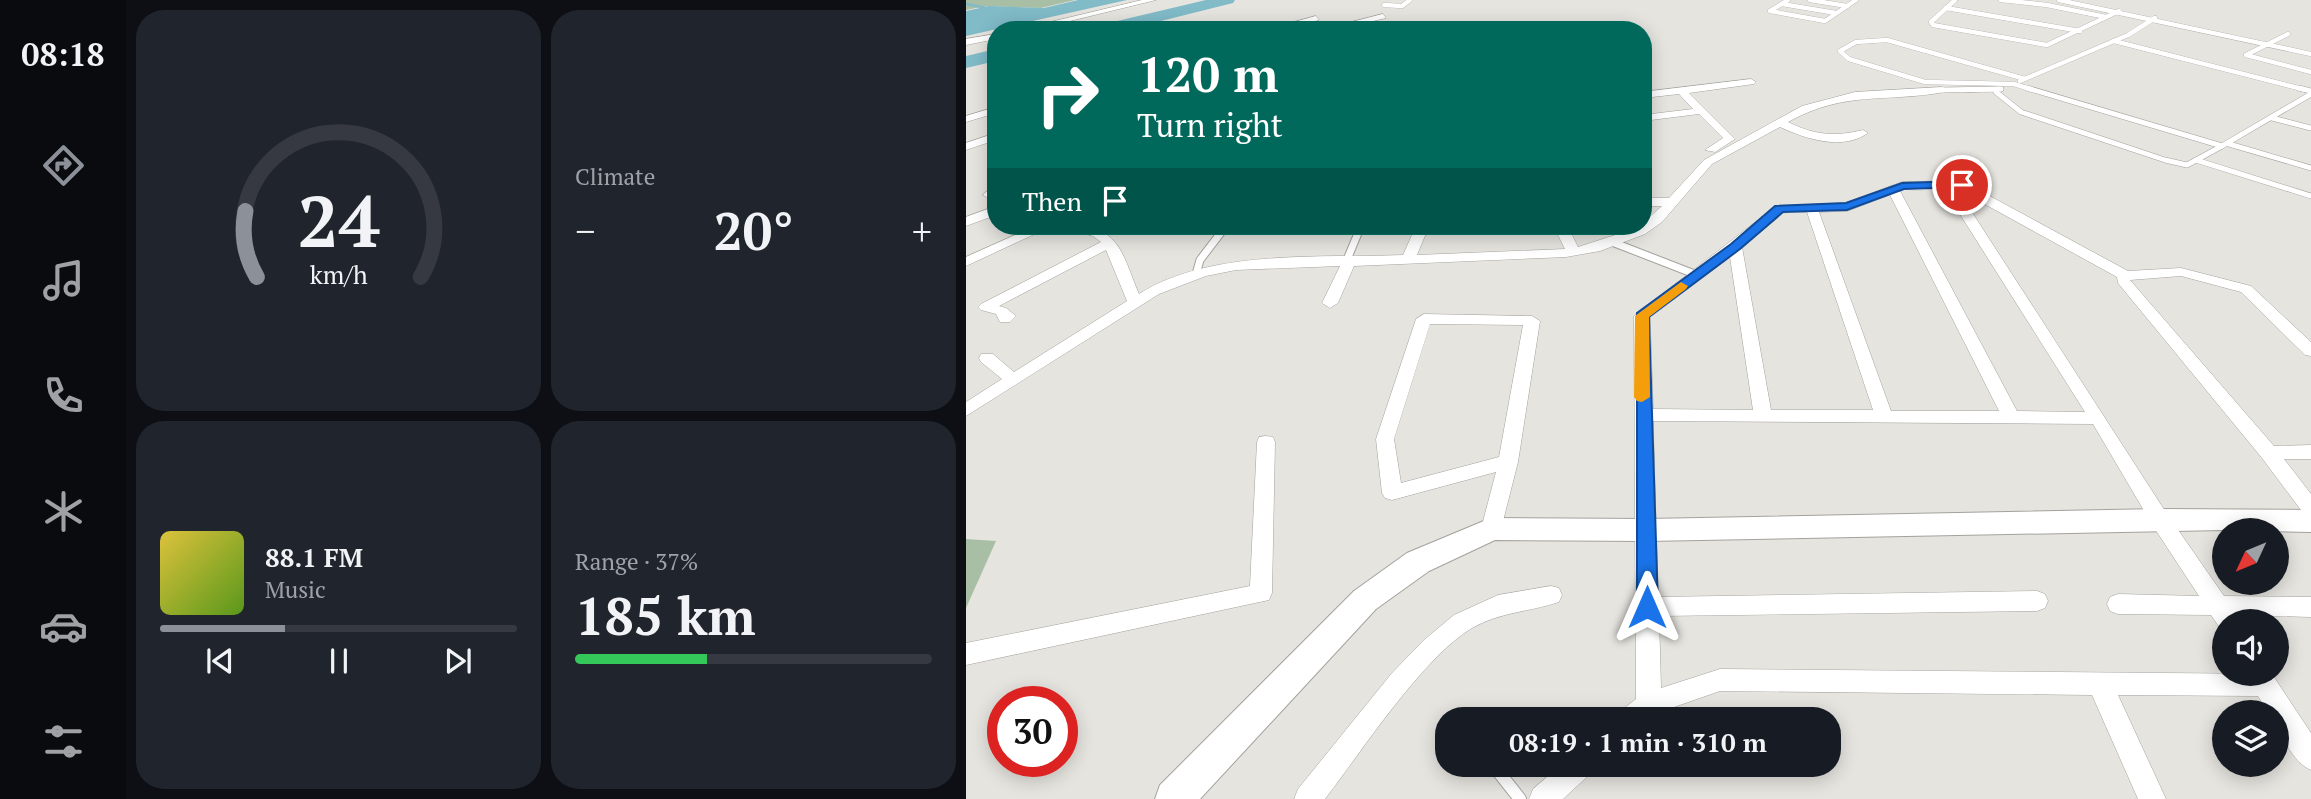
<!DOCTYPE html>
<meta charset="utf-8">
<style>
:root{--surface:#171b24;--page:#20242c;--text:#f1f3f6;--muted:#9ea1a6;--line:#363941;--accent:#8c9099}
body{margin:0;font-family:"PT Serif",serif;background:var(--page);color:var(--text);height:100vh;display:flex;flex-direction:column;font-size:26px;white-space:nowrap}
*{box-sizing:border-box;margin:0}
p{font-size:23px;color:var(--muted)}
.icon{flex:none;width:38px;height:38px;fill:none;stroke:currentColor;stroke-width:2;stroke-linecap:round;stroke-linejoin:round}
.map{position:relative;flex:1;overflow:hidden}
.sheet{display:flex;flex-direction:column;gap:10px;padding:10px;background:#0d0f14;width:840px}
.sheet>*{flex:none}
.banner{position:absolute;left:21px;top:21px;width:665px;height:214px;border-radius:28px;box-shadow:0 4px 18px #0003;background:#00695c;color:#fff;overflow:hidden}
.needle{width:46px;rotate:226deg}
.tools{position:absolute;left:1246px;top:518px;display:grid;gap:14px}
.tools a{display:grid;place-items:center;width:77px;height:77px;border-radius:50%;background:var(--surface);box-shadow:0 4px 18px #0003;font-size:35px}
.speed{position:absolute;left:21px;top:686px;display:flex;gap:14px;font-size:35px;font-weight:700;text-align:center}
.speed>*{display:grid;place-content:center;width:91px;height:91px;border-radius:50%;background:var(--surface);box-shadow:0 4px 18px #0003;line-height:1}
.speed .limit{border:10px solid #d22;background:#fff;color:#111}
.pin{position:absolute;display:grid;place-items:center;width:60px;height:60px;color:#fff;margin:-30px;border:4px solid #fff;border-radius:50%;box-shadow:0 2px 7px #0007}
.me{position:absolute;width:77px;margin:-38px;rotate:0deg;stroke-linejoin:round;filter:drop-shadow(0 0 5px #0008)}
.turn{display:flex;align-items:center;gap:24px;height:147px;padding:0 35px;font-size:32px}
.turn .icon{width:91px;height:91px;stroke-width:2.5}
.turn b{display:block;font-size:49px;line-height:60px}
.then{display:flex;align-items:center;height:66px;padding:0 35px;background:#0003;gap:14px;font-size:26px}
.big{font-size:52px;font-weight:600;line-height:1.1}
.sheet .widget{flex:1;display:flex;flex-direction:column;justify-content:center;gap:10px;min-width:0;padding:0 24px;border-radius:28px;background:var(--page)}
.sheet .dial{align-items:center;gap:0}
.dial svg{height:182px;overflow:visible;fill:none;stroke:var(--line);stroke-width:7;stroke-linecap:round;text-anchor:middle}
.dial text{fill:var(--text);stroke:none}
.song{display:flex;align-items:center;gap:21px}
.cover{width:84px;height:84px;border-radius:10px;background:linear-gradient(135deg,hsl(50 70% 55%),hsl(90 70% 35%))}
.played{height:7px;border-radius:4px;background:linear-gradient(90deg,var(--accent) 35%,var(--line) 35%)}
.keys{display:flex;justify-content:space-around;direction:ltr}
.heat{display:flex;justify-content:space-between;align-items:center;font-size:38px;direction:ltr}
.charge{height:10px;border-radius:5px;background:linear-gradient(90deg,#34c759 37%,var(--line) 0)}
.sheet .tiles{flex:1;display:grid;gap:10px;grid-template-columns:repeat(2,1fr)}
.trip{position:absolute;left:469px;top:707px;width:406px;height:70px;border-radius:28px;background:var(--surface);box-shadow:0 4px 18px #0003;font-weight:600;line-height:70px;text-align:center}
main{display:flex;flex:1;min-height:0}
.tabs{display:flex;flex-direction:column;width:126px;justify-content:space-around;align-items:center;background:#090b0e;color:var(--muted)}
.tabs .icon{width:49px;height:49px}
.tabs .selected{color:var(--accent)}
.tabs b{font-size:32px;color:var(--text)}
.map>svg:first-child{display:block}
</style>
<main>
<nav class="tabs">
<b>08:18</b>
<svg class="icon selected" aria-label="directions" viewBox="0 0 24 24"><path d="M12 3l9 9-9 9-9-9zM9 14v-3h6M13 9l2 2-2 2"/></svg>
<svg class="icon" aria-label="music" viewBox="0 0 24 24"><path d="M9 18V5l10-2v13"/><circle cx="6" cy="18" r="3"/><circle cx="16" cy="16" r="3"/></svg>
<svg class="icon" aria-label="phone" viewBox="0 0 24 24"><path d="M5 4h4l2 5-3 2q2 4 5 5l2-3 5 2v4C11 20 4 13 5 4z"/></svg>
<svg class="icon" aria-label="climate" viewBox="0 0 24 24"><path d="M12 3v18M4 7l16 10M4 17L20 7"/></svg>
<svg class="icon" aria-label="car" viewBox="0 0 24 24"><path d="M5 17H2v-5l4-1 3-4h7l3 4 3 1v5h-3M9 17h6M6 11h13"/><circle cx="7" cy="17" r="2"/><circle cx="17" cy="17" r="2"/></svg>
<svg class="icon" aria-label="filters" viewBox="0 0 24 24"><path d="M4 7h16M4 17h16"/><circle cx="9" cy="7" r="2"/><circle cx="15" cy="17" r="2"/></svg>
</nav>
<section class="sheet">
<div class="tiles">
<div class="widget dial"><svg viewBox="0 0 100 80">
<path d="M14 69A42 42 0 1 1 86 69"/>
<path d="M14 69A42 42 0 0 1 9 40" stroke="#8c9099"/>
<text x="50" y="56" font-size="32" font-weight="700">24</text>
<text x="50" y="72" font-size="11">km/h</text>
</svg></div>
<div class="widget"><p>Climate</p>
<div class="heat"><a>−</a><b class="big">20°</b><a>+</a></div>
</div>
<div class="widget">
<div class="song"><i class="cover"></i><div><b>88.1 FM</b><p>Music</p></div></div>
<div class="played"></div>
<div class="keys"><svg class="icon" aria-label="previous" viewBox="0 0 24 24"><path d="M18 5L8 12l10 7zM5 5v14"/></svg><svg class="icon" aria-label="pause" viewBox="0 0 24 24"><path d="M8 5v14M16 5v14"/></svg><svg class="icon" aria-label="next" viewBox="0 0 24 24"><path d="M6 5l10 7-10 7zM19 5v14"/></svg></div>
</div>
<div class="widget"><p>Range · 37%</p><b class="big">185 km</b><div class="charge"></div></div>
</div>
</section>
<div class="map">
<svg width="1345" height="799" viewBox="0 0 1345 799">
<rect width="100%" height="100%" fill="#e6e4df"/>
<!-- green -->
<g fill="#a8bfa6">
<polygon points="0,0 109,0 75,8 20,6 0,10"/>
<polygon points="0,539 30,541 0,608"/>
</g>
<!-- water -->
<polygon fill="#81bbc8" points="112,0 161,0 0,36 0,11 23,6 78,8"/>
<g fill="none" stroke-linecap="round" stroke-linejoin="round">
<!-- stream -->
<polyline stroke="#81bbc8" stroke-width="2.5" points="0,4 26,9"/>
<!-- river -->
<g fill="#81bbc8" fill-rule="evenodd">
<polygon points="240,0 269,0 267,3 159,30 127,30 130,26"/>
<polygon points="30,49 30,61 0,68 0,56"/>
</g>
<!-- lane-far3 casing -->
<g stroke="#a4a29d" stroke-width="5">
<g id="lane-far3">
<polyline points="822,0 804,11 859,21 890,0"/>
<polyline points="844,0 881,6"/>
<polyline points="989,0 965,22 967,25 1081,45 1153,11"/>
<polyline points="1035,0 1081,5 1140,17"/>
<polyline points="1093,0 1345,54"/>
<polyline points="816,4 870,13"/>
<polyline points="418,5 436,6 444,0"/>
<polyline points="980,8 1114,31"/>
<polyline points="1322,34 1280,55 1345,72"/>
<polyline points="1148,41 1340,90"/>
<polyline points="1059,79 921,40 890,42 874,51 883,59 959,82 1048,84 1067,90"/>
<polyline points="1054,81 1162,35 1189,18"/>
<polyline points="994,90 1035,89"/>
</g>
</g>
<!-- lane-far2 casing -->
<g stroke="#a4a29d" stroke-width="6">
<g id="lane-far2">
<polyline points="1061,88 1256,146 1345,94"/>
<polyline points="1333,88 1345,91"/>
<polyline points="976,90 1035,89"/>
<polyline points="1030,92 1055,112 1199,160 1221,165 1256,146"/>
<polyline points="1306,118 1345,128"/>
<polyline points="1263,144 1345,168"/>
<polyline points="1230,160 1345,196"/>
</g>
</g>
<!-- lane-far1 casing -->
<g stroke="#a4a29d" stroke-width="9">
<g id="lane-far1">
<polyline points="646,242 731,275"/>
<polyline points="380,262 395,226"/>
<polyline points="230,274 234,260 260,226"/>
</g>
</g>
<!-- lane casing -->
<g stroke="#a4a29d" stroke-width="14">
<polyline id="lane" points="527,765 554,799"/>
</g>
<!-- street casing -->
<g stroke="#a4a29d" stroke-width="1">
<g id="street">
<polygon points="176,0 190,0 67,30 51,30"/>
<polygon points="417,14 420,18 369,30 354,30"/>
<polygon points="350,16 353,20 313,30 314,26"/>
<polygon points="30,34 30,39 0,45 0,39"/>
<polygon points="785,79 790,82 788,84 723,93 769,139 749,152 739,150 757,138 733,114 677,121 677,115 727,109 713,94 677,98 677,92"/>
<path d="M976,87L979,88V92C919,103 880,90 822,122C848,135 868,137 897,130L902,133C876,151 840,139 814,127L746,164L696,222L679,234L634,251L600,257L388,266L372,303L364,308L356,303L374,266L270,270L240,276L193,294L0,416V402L36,379L15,362L13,358L15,354H27L48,372L161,301L140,250L33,306L40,308L50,316L44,322H34L30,314L15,310L12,307L15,304L135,242L127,236L103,229L102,226C155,226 155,252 173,294C244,249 355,258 437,255L450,226H463L451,255L599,249L590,231L594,226H607L604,231L612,247L677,226V223L696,206H677V198H703L738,160L836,106L889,92Z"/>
<polygon points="30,107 30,113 0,122 0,116"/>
<polygon points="30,133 30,140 0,150 0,143"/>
<path d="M996,181L1162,271L1215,268L1285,286L1345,342V356L1339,355L1275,292L1215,276L1164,280L1308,446L1345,445V459H1318L1345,494V517L1338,514L1296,458L1152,283L1151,277L991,189L1201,514L1258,596L1345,597V617L1271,615L1273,621H1258V630L1254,628L1245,615L1152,614L1144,611L1141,604L1144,597L1152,594L1233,596L1187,526L1127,424L687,421L692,597L1071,591L1079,594L1082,601L1079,608L1071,611L693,616L695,688L754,669L1306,674L1345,733V770C1327,763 1311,731 1311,712H1302L1292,696L1152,695L1200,799H1172L1126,695L754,691L691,713L684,719H652L656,710L670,699L668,316L810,206L879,203L936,182ZM978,189L1119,412L1051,411L934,191ZM924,195L1033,411H925L853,212L881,211ZM841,212L907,410H805L776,247L817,213ZM764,257L787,410L687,409L684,318Z"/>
<polygon points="30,183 30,202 17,195"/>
<polygon points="30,206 30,215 0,226 0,217"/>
<polygon points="69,226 86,226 0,266 0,257"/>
<path d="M458,314L566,316L574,321L552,462L535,529L532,535L525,537L518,535L515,529L530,472L426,500L419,498L416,493L410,439L450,319ZM464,324L557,325L533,457L435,483L428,439Z"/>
<polygon points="300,436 307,437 309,442 306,593 303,600 0,665 0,643 284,586 291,442 293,437"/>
<path d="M585,586L593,588L596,595L593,602C563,612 534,612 506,628C457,657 395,752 359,799H328L332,789L426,673L458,640L488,615L532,595Z"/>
<polygon points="595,765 628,765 624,774 597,799 563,799 567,789"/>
</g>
</g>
<!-- secondary casing -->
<g stroke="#a4a29d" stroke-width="2">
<polygon id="secondary" points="1194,509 1345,510 1345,532 1258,530 681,541 529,540 463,571 410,609 234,799 189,799 194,785 388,591 441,553 525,518 681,519"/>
</g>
<!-- lane-far3 -->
<use href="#lane-far3" stroke="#fff" stroke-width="4.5"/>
<!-- lane-far2 -->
<use href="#lane-far2" stroke="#fff" stroke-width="5"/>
<!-- lane-far1 -->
<use href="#lane-far1" stroke="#fff" stroke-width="7"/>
<!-- lane -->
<use href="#lane" stroke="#fff" stroke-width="12"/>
<!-- street -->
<use href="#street" fill="#fff" fill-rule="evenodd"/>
<!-- secondary -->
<use href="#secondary" fill="#fff" fill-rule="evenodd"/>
</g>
<!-- route -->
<polygon fill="#1a73e8" stroke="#114b97" stroke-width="2" points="996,181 1000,182 1000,187 938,189 881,210 817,212 774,249 683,317 692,607 689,613 681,616 674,613 671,607 671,313 765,244 809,206 880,203 936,183"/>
<!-- slow -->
<polygon fill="#f59e0b" points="715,282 722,286 720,289 683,317 684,397 676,402 671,401 668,397 669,316"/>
</svg>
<div class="tools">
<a><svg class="needle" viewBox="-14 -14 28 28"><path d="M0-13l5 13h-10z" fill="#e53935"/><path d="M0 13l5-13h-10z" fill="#9ea1a6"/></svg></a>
<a><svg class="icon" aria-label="sound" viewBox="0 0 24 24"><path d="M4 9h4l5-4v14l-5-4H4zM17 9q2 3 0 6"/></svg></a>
<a><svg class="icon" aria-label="layers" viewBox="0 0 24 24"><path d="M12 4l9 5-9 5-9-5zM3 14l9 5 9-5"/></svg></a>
</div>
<div class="speed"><div class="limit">30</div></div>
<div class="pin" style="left:996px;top:185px;background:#d93025"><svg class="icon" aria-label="arrive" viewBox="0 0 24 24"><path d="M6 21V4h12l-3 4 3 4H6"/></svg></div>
<svg class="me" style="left:681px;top:607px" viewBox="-20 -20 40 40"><path d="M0-17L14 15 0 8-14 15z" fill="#1a73e8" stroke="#fff" stroke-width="4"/></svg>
<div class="trip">08:19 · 1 min · 310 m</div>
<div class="banner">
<div class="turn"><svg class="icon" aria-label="right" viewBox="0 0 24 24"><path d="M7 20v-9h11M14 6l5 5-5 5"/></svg><div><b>120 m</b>Turn right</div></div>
<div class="then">Then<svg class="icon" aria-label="arrive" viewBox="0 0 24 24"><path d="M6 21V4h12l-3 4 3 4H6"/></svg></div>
</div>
</div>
</main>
